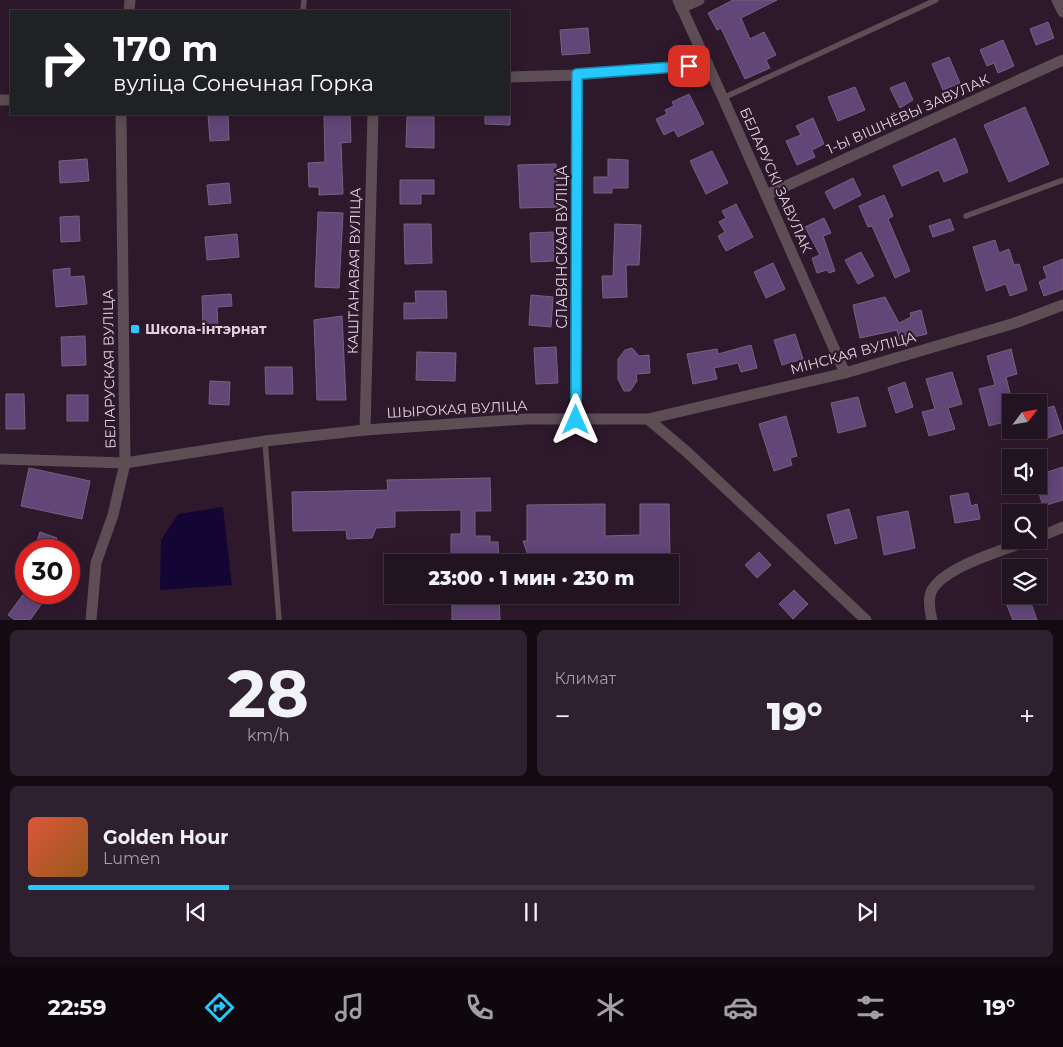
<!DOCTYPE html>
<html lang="ru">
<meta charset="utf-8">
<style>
:root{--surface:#221321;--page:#2e202e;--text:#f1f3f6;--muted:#a29ea5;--line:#3f323f;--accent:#25c9fe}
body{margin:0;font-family:Montserrat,sans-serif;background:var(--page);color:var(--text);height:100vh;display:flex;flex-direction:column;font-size:19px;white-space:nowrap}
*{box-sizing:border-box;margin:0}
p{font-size:16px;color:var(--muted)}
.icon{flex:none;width:28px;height:28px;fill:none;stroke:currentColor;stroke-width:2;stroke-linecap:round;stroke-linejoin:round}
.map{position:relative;height:620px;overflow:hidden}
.details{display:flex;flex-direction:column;gap:10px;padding:10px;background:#130a12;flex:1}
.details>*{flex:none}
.hud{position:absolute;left:10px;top:10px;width:500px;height:105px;border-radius:0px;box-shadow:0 2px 12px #0003,0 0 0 1px var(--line);background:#202124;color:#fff;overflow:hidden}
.needle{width:32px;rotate:59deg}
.fabs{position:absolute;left:1002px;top:394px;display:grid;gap:10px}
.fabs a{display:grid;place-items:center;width:45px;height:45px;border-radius:0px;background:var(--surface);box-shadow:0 2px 12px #0003,0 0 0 1px var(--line);font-size:25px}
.speed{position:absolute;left:15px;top:539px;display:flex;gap:10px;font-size:25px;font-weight:700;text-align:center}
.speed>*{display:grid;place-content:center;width:65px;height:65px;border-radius:50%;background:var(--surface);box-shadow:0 2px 12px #0003,0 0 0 1px var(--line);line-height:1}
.speed .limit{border:8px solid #d22;background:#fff;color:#111}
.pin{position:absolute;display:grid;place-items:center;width:42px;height:42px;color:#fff;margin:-21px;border-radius:10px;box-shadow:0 2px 8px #0006}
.me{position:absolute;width:55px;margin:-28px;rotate:0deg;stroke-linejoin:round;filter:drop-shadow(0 0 4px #0008)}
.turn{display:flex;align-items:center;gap:18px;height:105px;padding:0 20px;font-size:22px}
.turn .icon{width:65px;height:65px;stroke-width:2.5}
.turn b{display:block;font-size:35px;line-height:42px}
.big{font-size:38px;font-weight:800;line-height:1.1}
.details .card{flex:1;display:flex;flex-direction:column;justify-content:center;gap:8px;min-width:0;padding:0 18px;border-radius:8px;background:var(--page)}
.details .dial{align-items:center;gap:0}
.dial b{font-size:65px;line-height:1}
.song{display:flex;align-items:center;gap:15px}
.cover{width:60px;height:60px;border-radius:8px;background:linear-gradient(135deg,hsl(10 70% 55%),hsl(30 70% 35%))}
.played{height:5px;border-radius:2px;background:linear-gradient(90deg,var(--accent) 20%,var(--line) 20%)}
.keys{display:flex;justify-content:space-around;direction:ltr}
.heat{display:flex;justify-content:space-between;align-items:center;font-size:28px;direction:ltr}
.details .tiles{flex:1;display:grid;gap:10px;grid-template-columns:1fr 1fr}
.card:last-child{grid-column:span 2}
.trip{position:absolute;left:384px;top:554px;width:295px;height:50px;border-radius:0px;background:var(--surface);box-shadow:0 2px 12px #0003,0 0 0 1px var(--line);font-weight:800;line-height:50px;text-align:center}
.menu{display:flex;height:80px;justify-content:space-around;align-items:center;background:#0e080d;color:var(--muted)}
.menu .icon{width:35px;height:35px}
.menu .active{color:var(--accent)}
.menu b{font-size:22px;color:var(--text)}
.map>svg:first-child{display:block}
</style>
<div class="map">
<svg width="1063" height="620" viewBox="0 0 1063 620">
<rect width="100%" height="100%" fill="#2e192c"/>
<!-- water -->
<polygon fill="#130634" points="223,507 232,585 160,590 161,540 178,514"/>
<!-- building -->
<g fill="#614677" stroke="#72637e">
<polygon points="733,0 777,0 741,18 750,39 764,32 776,55 766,60 770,68 745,79 721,28 717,30 708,13"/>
<polygon points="1048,22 1054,38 1036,45 1030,29"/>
<polygon points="588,28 590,53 562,55 560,30"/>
<polygon points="1003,40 1014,66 998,73 994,63 987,66 980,50"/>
<polygon points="949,57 960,83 943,90 932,64"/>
<polygon points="905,82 913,100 900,108 890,88"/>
<polygon points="855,87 865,110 838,121 828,97"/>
<polygon points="689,94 704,124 678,137 674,130 664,135 656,119 667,114 665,110 674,106 672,102"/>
<polygon points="1025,107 1049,164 1009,182 984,125"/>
<polygon points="208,114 228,114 229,140 210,141"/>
<polygon points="324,114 350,114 351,142 341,143 343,194 319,195 319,187 309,187 308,163 325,162"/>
<polygon points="485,114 510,114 510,125 485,124"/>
<polygon points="407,117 434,117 434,148 406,147"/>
<polygon points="813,118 824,144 812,150 815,157 797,165 786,141 801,135 796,126"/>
<polygon points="955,138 968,172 944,182 939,170 902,186 893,166"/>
<polygon points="712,151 728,183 706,194 690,161"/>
<polygon points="87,159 89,181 60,183 59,161"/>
<polygon points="608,159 628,160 628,188 612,188 612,193 594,193 594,177 608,177"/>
<polygon points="556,164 558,207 520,208 518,165"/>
<polygon points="853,178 861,195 834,209 825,192"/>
<polygon points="400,180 434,180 434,194 421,194 421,204 400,204"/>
<polygon points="229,183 231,203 209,205 207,185"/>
<polygon points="884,195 893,216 888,219 910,271 895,278 872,226 868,227 859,206"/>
<polygon points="736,204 753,237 726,251 718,236 725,232 719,222 726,218 722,211"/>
<polygon points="318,212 343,213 339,288 315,287"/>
<polygon points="79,216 80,241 61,242 60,217"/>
<polygon points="824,218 831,233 823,236 835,271 829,273 827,270 817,273 812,258 820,255 805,227"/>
<polygon points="950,219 954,230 933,237 929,226"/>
<polygon points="404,224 431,224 432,263 405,264"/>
<polygon points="615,224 641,225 639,265 626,265 627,297 603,298 602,276 613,276"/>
<polygon points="553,232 554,261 531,262 530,233"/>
<polygon points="237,234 239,257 207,260 205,237"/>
<polygon points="995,240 999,253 1009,249 1014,265 1019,264 1027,290 1010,296 1006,284 986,291 973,247"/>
<polygon points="861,252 874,276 858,284 845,260"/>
<polygon points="1063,259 1063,289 1044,296 1039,282 1047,278 1043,267"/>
<polygon points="773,263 785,289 766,298 754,272"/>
<polygon points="70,268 70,277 84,276 87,304 56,307 53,270"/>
<polygon points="415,291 446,291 447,318 404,319 404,303 416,303"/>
<polygon points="231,294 232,306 217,307 218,328 203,329 202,296"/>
<polygon points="531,295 553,297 551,327 529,325"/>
<polygon points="885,297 899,323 911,317 910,313 921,310 927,334 900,340 897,330 860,338 853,305"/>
<polygon points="342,316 346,400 317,400 314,320"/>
<polygon points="795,334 803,359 782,365 774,340"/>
<polygon points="85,336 86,365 62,366 61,337"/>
<polygon points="751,345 757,368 741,372 738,363 714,368 717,379 693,384 687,354 717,349 718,354"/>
<polygon points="556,347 558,383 536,384 534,348"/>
<polygon points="632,348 639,356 649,355 650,373 636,374 637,381 630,391 624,391 618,379 618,359 625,350"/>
<polygon points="1011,349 1017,374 1006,377 1011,398 1011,420 989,426 979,389 995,385 987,356"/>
<polygon points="417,352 456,353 455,381 416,380"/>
<polygon points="265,367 292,367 293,394 266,394"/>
<polygon points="952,372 962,404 948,408 955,429 929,436 922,412 935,409 926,379"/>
<polygon points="210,381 230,382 229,405 209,404"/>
<polygon points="905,382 913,407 896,413 888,388"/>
<polygon points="6,394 24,394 25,429 6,429"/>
<rect x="67" y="395" width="21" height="26"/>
<polygon points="858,397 866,426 838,433 831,403"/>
<polygon points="1054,406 1063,433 1047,438 1039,410"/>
<polygon points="786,416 797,456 790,458 792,465 774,471 759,424"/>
<polygon points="1063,467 1063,500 1043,506 1038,490 1046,488 1041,474"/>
<polygon points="29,468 90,481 82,519 21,506"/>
<polygon points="490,478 491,511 475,511 475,536 490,536 490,542 498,542 499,562 451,562 451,534 461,534 461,510 395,511 395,527 376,528 372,538 347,539 346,530 293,531 292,492 388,490 387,480"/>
<polygon points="968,493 971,506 977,504 980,519 955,523 950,496"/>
<polygon points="605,504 605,536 640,535 640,504 669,504 670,556 529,558 523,541 527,541 527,505"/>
<polygon points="849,509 857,538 835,544 827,515"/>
<polygon points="908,511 915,548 884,555 877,517"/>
<polygon points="40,532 57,538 53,550 34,550"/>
<polygon points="759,552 771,565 757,578 745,565"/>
<polygon points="794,590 808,604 793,619 779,604"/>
<polygon points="25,592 36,592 45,599 30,620 15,620 8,615"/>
<polygon points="452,595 499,595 500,620 452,620"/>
<polygon points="1028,595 1037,620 1013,620 1006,603"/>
</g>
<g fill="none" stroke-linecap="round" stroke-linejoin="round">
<!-- service -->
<g stroke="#5c4e54" stroke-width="5.5">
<polyline points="303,11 304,0"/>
<polyline points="723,98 936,0"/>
<polyline points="966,216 1063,180"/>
<polyline points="265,441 279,620"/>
</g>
<!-- minor -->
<g stroke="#5c4e54" stroke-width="11">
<polyline points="678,0 723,98 845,373"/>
<polyline points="1057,0 1063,12"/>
<polyline points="681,8 699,0"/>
<polyline points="129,11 130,0"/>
<polyline points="509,77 577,75 708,64"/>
<polyline points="0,100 11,100"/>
<polyline points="766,195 1063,60"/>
<polyline points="648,419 845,373 1015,323 1063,305"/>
<polyline points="576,420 577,75"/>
<polyline points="365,430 373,114"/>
<polyline points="0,459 125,463 265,441 365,430 526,419 648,419 687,452 866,620"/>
<polyline points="1039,537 1063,527"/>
<polyline points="91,620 96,563 113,515 125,463 121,114"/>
<path d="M932,620C930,612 928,600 931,592C942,567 1004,550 1030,540"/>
</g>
</g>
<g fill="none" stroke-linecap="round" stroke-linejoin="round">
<!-- route casing -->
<g stroke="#1883a5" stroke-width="12">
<polyline id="route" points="576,420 577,74 689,66"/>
</g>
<!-- route -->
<use href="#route" stroke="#25c9fe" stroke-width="9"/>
</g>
<!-- markers -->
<rect fill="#25c9fe" stroke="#2e192c" stroke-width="2" x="130" y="324" width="10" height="10" rx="2.5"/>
<g text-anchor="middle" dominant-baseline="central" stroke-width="4.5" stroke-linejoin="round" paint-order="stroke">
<!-- street labels -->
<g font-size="14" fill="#e0d2de" stroke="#2e192c">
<text transform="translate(908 114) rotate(-24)">1-Ы ВІШНЁВЫ ЗАВУЛАК</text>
<text transform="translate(776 180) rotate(66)">БЕЛАРУСКІ ЗАВУЛАК</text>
<text transform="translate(562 247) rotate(-90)">СЛАВЯНСКАЯ ВУЛІЦА</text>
<text transform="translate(354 271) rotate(-89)">КАШТАНАВАЯ ВУЛІЦА</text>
<text transform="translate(853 353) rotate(-15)">МІНСКАЯ ВУЛІЦА</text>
<text transform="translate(109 369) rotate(-91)">БЕЛАРУСКАЯ ВУЛІЦА</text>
<text transform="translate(457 409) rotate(-3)">ШЫРОКАЯ ВУЛІЦА</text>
</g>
<!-- poi labels -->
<g font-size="14" font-weight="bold" fill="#e0d2de" stroke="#2e192c" text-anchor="start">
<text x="145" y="329">Школа-інтэрнат</text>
</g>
</g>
</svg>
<div class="fabs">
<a><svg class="needle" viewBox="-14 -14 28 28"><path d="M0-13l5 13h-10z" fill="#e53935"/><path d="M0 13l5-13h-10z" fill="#a29ea5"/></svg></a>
<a><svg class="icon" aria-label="sound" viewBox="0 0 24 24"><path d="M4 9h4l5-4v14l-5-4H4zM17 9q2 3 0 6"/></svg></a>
<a><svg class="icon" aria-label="search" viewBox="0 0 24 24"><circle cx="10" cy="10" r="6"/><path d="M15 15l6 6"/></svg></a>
<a><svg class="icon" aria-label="layers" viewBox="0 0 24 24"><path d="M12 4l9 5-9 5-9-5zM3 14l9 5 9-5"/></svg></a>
</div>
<div class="speed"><div class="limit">30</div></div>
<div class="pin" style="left:689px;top:66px;background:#d93025"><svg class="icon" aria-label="arrive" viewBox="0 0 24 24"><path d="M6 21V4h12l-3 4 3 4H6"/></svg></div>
<svg class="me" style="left:576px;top:420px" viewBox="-20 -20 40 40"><path d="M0-17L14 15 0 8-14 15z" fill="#25c9fe" stroke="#fff" stroke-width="4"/></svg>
<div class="trip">23:00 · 1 мин · 230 m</div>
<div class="hud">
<div class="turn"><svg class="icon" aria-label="right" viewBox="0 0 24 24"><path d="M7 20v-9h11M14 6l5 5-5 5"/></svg><div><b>170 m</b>вуліца Сонечная Горка</div></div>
</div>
</div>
<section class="details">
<div class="tiles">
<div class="card dial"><b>28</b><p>km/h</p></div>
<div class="card"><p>Климат</p>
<div class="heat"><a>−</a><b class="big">19°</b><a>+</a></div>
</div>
<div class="card">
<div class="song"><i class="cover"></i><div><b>Golden Hour</b><p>Lumen</p></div></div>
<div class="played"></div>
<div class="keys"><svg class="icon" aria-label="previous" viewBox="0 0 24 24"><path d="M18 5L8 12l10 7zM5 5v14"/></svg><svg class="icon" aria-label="pause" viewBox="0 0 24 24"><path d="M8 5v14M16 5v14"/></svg><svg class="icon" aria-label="next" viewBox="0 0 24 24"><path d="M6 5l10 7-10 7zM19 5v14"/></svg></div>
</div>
</div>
</section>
<nav class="menu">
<b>22:59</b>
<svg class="icon active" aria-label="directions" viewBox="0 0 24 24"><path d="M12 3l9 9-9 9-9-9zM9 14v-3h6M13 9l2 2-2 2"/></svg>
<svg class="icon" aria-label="music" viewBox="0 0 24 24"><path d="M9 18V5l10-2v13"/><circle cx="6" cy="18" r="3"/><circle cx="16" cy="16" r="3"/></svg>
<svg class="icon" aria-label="phone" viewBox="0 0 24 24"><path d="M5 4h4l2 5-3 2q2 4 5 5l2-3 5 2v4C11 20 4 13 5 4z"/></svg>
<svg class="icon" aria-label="climate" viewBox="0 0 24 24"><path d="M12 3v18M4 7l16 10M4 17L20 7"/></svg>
<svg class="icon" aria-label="car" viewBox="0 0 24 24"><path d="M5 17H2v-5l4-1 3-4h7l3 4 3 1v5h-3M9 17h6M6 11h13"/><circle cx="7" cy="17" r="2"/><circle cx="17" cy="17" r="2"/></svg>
<svg class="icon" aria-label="filters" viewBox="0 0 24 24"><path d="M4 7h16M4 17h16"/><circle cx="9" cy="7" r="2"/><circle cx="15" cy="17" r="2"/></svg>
<b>19°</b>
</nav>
